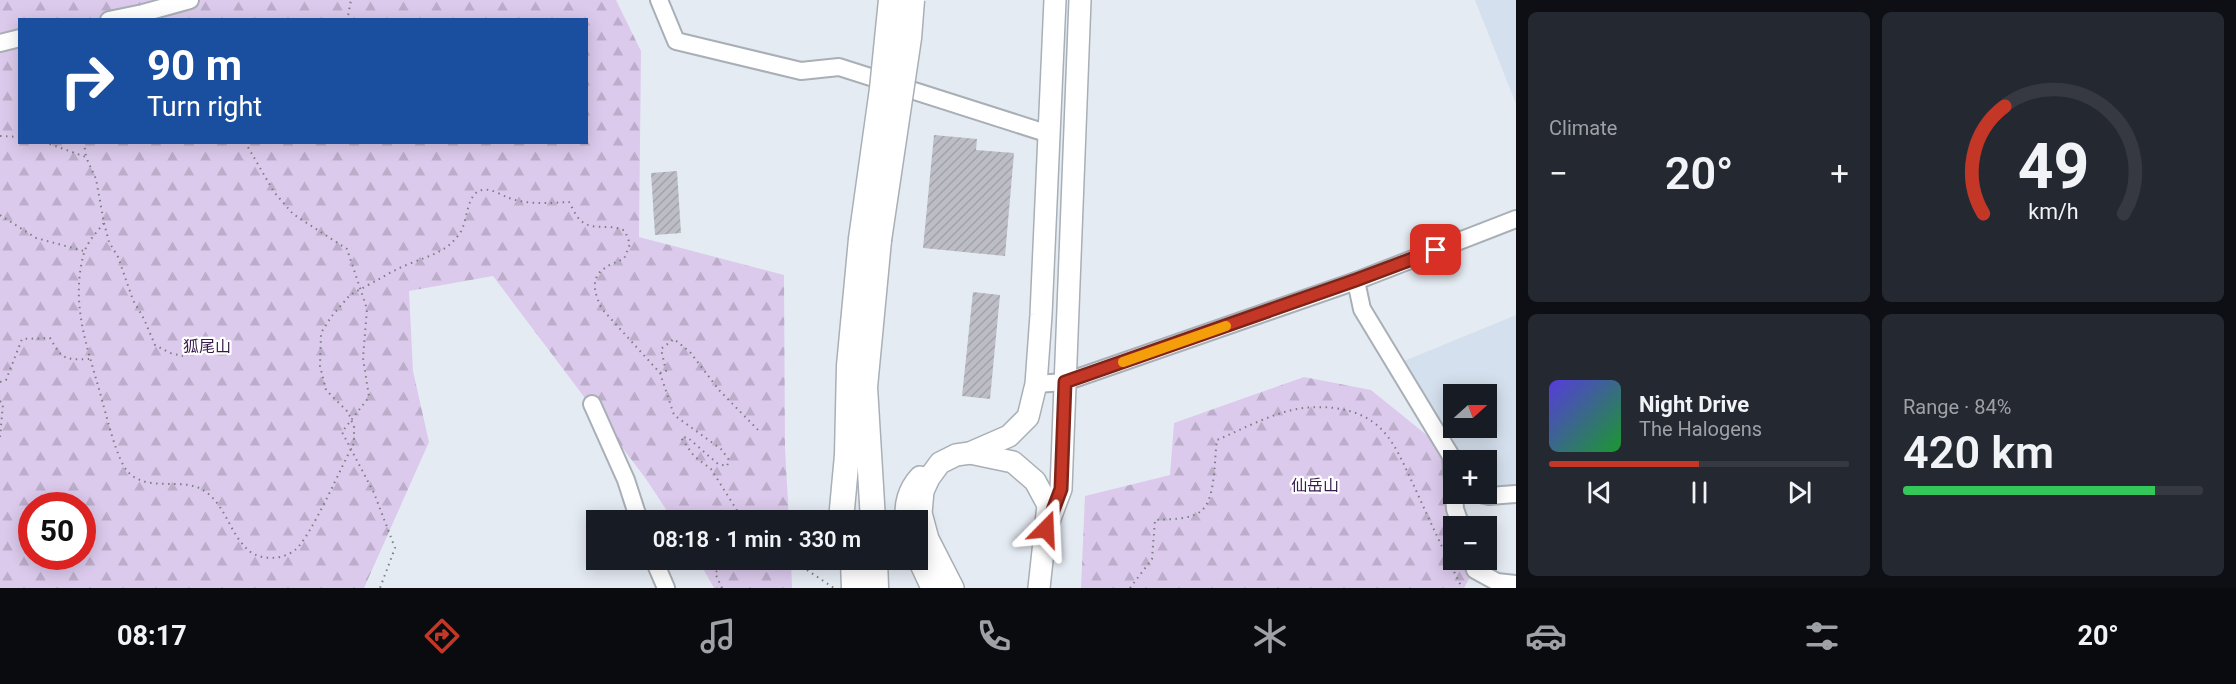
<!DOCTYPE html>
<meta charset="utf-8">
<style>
:root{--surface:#171b24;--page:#242831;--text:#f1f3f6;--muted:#9ea1a6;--line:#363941;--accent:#c43726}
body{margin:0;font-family:Roboto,"Noto Sans SC",sans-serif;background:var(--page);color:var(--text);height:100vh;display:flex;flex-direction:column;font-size:22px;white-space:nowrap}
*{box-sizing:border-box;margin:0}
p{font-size:20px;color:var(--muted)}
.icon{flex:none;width:33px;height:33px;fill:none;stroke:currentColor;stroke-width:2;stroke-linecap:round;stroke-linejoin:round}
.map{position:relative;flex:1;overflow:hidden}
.panel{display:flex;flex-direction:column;gap:12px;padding:12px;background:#0d0f14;width:720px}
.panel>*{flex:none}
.guide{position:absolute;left:18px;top:18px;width:570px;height:126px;border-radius:0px;box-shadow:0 3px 15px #0003;background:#1a4fa0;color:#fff;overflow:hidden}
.needle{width:39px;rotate:69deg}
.buttons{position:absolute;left:1443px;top:384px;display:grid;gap:12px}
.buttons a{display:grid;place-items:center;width:54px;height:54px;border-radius:0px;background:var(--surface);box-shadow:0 3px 15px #0003;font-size:30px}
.speed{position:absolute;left:18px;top:492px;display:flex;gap:12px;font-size:30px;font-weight:700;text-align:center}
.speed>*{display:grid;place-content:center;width:78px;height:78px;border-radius:50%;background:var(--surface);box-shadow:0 3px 15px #0003;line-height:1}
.speed .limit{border:9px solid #d22;background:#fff;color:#111}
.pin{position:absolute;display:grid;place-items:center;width:51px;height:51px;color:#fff;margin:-26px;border-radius:12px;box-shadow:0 3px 9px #0006}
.me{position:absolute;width:66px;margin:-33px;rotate:21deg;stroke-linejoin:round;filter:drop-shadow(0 0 4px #0008)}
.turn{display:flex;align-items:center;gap:21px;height:126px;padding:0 30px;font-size:27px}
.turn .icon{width:78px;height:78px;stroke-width:2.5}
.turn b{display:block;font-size:42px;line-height:51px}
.big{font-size:45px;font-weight:600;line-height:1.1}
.panel .card{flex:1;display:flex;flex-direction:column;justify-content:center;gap:9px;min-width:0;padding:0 21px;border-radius:9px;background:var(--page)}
.panel .dial{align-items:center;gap:0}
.dial svg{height:156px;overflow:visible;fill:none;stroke:var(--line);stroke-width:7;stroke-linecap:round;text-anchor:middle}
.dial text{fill:var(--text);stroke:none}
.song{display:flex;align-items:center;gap:18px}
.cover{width:72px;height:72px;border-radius:9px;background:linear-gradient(135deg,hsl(250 70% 55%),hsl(130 70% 35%))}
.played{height:6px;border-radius:3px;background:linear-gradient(90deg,var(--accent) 50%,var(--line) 50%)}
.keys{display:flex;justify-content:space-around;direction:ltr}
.heat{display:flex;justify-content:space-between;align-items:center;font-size:33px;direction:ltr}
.charge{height:9px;border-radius:4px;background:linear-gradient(90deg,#34c759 84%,var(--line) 0)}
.panel .tiles{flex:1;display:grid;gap:12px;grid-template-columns:repeat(2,1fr)}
.trip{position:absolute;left:586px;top:510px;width:342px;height:60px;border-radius:0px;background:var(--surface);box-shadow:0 3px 15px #0003;font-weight:600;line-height:60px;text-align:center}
.menu{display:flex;height:96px;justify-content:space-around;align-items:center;background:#090b0e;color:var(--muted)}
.menu .icon{width:42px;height:42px}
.menu .on{color:var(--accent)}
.menu b{font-size:27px;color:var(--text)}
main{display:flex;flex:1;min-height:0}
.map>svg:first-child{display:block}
</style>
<main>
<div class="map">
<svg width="1516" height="588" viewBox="0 0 1516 588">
<defs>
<pattern id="forest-firs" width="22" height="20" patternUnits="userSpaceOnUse" patternTransform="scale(1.5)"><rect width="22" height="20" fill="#dccaec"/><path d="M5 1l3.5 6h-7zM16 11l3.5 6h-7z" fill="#bcadca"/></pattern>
<pattern id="building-hatch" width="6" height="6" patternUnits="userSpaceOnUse" patternTransform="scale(1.5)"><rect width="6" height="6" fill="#bdbdc6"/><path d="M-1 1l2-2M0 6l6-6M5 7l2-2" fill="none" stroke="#a2a2aa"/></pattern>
</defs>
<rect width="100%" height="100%" fill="#e5ebf3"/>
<!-- built -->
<g fill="#d5e0ee" fill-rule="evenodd">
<polygon points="1475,0 1516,0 1516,104"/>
<path d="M1516,315V488H1498L1487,486L1486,460H1463L1404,361ZM1454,394H1486V428H1454Z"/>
</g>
<!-- forest -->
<g fill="url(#forest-firs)" fill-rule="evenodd">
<path d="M0,0H616L641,51L639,237L784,275L785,448L789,520H673L646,479L493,276L409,291L413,371L429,442L364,588H0ZM20,20H586V142H20ZM32,506H82V556H32Z"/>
<polygon points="1304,377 1371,390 1439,445 1458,526 1454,526 1454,560 1465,560 1470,577 1464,588 1081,588 1085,496 1170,475 1174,423"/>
<polygon points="698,560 791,560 792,588 714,588"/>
</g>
<!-- building -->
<g fill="url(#building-hatch)">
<polygon points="934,135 977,139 976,150 1014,153 1005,256 923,248"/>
<polygon points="677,171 681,233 655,235 651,173"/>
<polygon points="973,292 1000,295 990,399 962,396"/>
</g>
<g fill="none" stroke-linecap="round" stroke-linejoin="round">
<!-- minor casing -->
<g stroke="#a9afb6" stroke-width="20">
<g id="minor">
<polyline points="659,0 676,41 801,71 839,67 1049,134"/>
<polyline points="109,20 143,13 190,0"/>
<polyline points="0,43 20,38"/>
<polyline points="1356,281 1362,309 1454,461"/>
<polyline points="1036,384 1065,382 1356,281 1516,219"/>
<polyline points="592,404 626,480 639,520"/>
<polyline points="1451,456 1454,493"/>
<polyline points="1454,494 1455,509 1461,526"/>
<polyline points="1480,494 1489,496 1516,494"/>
<polyline points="654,560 666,588"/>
<polyline points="1472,560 1475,570 1497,582 1516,584"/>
</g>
</g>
<!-- major casing -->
<g stroke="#a9afb6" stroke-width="24">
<g id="major">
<polyline points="970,453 1013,462 1035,481 1048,505 1039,588"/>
<path d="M907,520C904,505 909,489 920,477"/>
<polyline points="1046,529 1061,489 1080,0"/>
<polyline points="918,558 932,588"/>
<polyline points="953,588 928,539 921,513 923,491 929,478 940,463 956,455 970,453 1009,436 1028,417 1036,384 1041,315 1055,0"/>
</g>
</g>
<!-- highway casing -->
<g stroke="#a9afb6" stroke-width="27">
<g id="highway">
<polyline points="841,520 847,455 849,366 861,239"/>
<polyline points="873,520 865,387 879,240"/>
<polyline points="853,560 854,588"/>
<polyline points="875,560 876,588"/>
</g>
</g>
<!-- path -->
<g stroke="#7b7e83" stroke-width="2" stroke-dasharray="1.5 4.5" stroke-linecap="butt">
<polyline points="345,20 348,16 351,0"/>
<polyline points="0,136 20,137"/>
<polyline points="84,142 86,157"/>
<polyline points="245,142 274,192 293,214 347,249 367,309 363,358 369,397 342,432 374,493 395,548 380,588"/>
<polyline points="0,215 36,238 84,251"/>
<polyline points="104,223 109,242 118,257 133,300 144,319 155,345 170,353 183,356"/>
<path d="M368,285C382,278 395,269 409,264C430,255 446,253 460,233C468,221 466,193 482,190C491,188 501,195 509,198C528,205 549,203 569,202C572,207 575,214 579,219C593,233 608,222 625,231L630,244L624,259C596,269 587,279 602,309L660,373L674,415L721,449L729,460L727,466L718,464L687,437L681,438L694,456L711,469L743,520"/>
<polyline points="660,373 666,371 661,349 674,339 690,352 719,390 761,433"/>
<path d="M0,382L6,380L22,339L50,338C62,359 64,360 89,359"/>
<polyline points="0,401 3,404 0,437"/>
<polyline points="792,560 834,588"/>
<polyline points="722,588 715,573 727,560"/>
<path d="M1130,588L1152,559L1155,520C1169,519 1190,520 1201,511C1216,500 1214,459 1217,440C1245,428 1274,412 1303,408C1331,405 1364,409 1384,432C1398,448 1406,470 1415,488C1430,522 1446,555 1462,588"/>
</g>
<!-- minor -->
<use href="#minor" stroke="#fff" stroke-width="16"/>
<!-- major -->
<use href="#major" stroke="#fff" stroke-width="21"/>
<!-- highway -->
<use href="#highway" stroke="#fff" stroke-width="24"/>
<!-- highway-bridge casing -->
<g stroke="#a9afb6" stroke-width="27" stroke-linecap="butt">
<g id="highway-bridge">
<polyline points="861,239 882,89 891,0"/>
<polyline points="879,240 909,38 912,0"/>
</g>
</g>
<!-- path-bridge -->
<path stroke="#7b7e83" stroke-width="2" stroke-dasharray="1.5 4.5" stroke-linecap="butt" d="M44,142L86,157L96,179L104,223C97,232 87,242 84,253C69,307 90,353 103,404C108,421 117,460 128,472C150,494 183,475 206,492C225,506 229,530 245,547C257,561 281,561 295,550C310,539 343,463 354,443V427L348,412L326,390L320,366L321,333L331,317L350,295L368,285"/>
<!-- highway-bridge -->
<use href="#highway-bridge" stroke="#fff" stroke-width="24"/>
</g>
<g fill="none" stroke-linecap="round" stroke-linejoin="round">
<!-- route casing -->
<g stroke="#7f2419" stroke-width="15">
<polyline id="route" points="1046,529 1061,489 1065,382 1356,280 1436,250"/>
</g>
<!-- route -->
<use href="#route" stroke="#c43726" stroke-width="10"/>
<!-- slow -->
<polyline stroke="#f59e0b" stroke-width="10" points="1123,362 1226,326"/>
</g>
<g text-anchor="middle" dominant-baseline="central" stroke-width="4.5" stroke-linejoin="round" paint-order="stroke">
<!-- park labels -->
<g font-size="16" fill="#371a4b" stroke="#fff">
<text x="207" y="346">狐尾山</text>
<text x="1315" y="485">仙岳山</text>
</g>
</g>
</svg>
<div class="buttons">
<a><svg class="needle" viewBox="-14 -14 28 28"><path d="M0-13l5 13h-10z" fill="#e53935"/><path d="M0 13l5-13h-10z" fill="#9ea1a6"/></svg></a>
<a>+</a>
<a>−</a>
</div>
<div class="speed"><div class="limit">50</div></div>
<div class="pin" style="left:1436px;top:250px;background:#d93025"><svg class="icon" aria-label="arrive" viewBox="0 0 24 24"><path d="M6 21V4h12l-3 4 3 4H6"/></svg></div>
<svg class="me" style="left:1046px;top:529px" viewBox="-20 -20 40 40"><path d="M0-17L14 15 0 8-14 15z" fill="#c43726" stroke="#fff" stroke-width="4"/></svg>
<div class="trip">08:18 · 1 min · 330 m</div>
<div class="guide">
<div class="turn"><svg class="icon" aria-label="right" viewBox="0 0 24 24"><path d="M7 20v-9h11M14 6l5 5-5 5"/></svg><div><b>90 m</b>Turn right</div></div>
</div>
</div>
<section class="panel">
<div class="tiles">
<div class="card"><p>Climate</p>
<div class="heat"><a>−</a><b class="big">20°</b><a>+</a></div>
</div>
<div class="card dial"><svg viewBox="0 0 100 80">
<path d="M14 69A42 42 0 1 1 86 69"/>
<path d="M14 69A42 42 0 0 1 25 14" stroke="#c43726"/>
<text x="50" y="56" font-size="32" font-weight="700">49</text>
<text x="50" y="72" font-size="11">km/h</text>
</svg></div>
<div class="card">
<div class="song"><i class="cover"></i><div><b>Night Drive</b><p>The Halogens</p></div></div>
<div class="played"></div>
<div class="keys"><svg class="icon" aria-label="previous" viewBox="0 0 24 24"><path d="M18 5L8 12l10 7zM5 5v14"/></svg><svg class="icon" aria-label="pause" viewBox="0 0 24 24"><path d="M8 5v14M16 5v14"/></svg><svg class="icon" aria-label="next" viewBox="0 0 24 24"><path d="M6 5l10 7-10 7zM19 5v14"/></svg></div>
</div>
<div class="card"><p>Range · 84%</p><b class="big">420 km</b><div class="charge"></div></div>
</div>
</section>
</main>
<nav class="menu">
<b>08:17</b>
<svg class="icon on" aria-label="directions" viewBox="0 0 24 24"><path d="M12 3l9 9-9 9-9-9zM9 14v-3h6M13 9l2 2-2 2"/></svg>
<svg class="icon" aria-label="music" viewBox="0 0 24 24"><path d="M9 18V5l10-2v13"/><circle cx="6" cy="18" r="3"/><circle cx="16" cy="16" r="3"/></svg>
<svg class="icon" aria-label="phone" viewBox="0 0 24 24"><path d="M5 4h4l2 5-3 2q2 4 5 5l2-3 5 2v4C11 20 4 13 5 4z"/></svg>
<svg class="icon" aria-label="climate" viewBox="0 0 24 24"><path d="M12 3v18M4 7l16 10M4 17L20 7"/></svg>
<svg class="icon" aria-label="car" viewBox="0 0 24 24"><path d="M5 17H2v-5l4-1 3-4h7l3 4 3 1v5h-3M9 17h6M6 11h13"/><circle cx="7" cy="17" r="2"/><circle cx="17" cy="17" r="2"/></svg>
<svg class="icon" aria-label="filters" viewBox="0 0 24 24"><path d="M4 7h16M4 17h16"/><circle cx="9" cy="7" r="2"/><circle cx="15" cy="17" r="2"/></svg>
<b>20°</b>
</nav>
